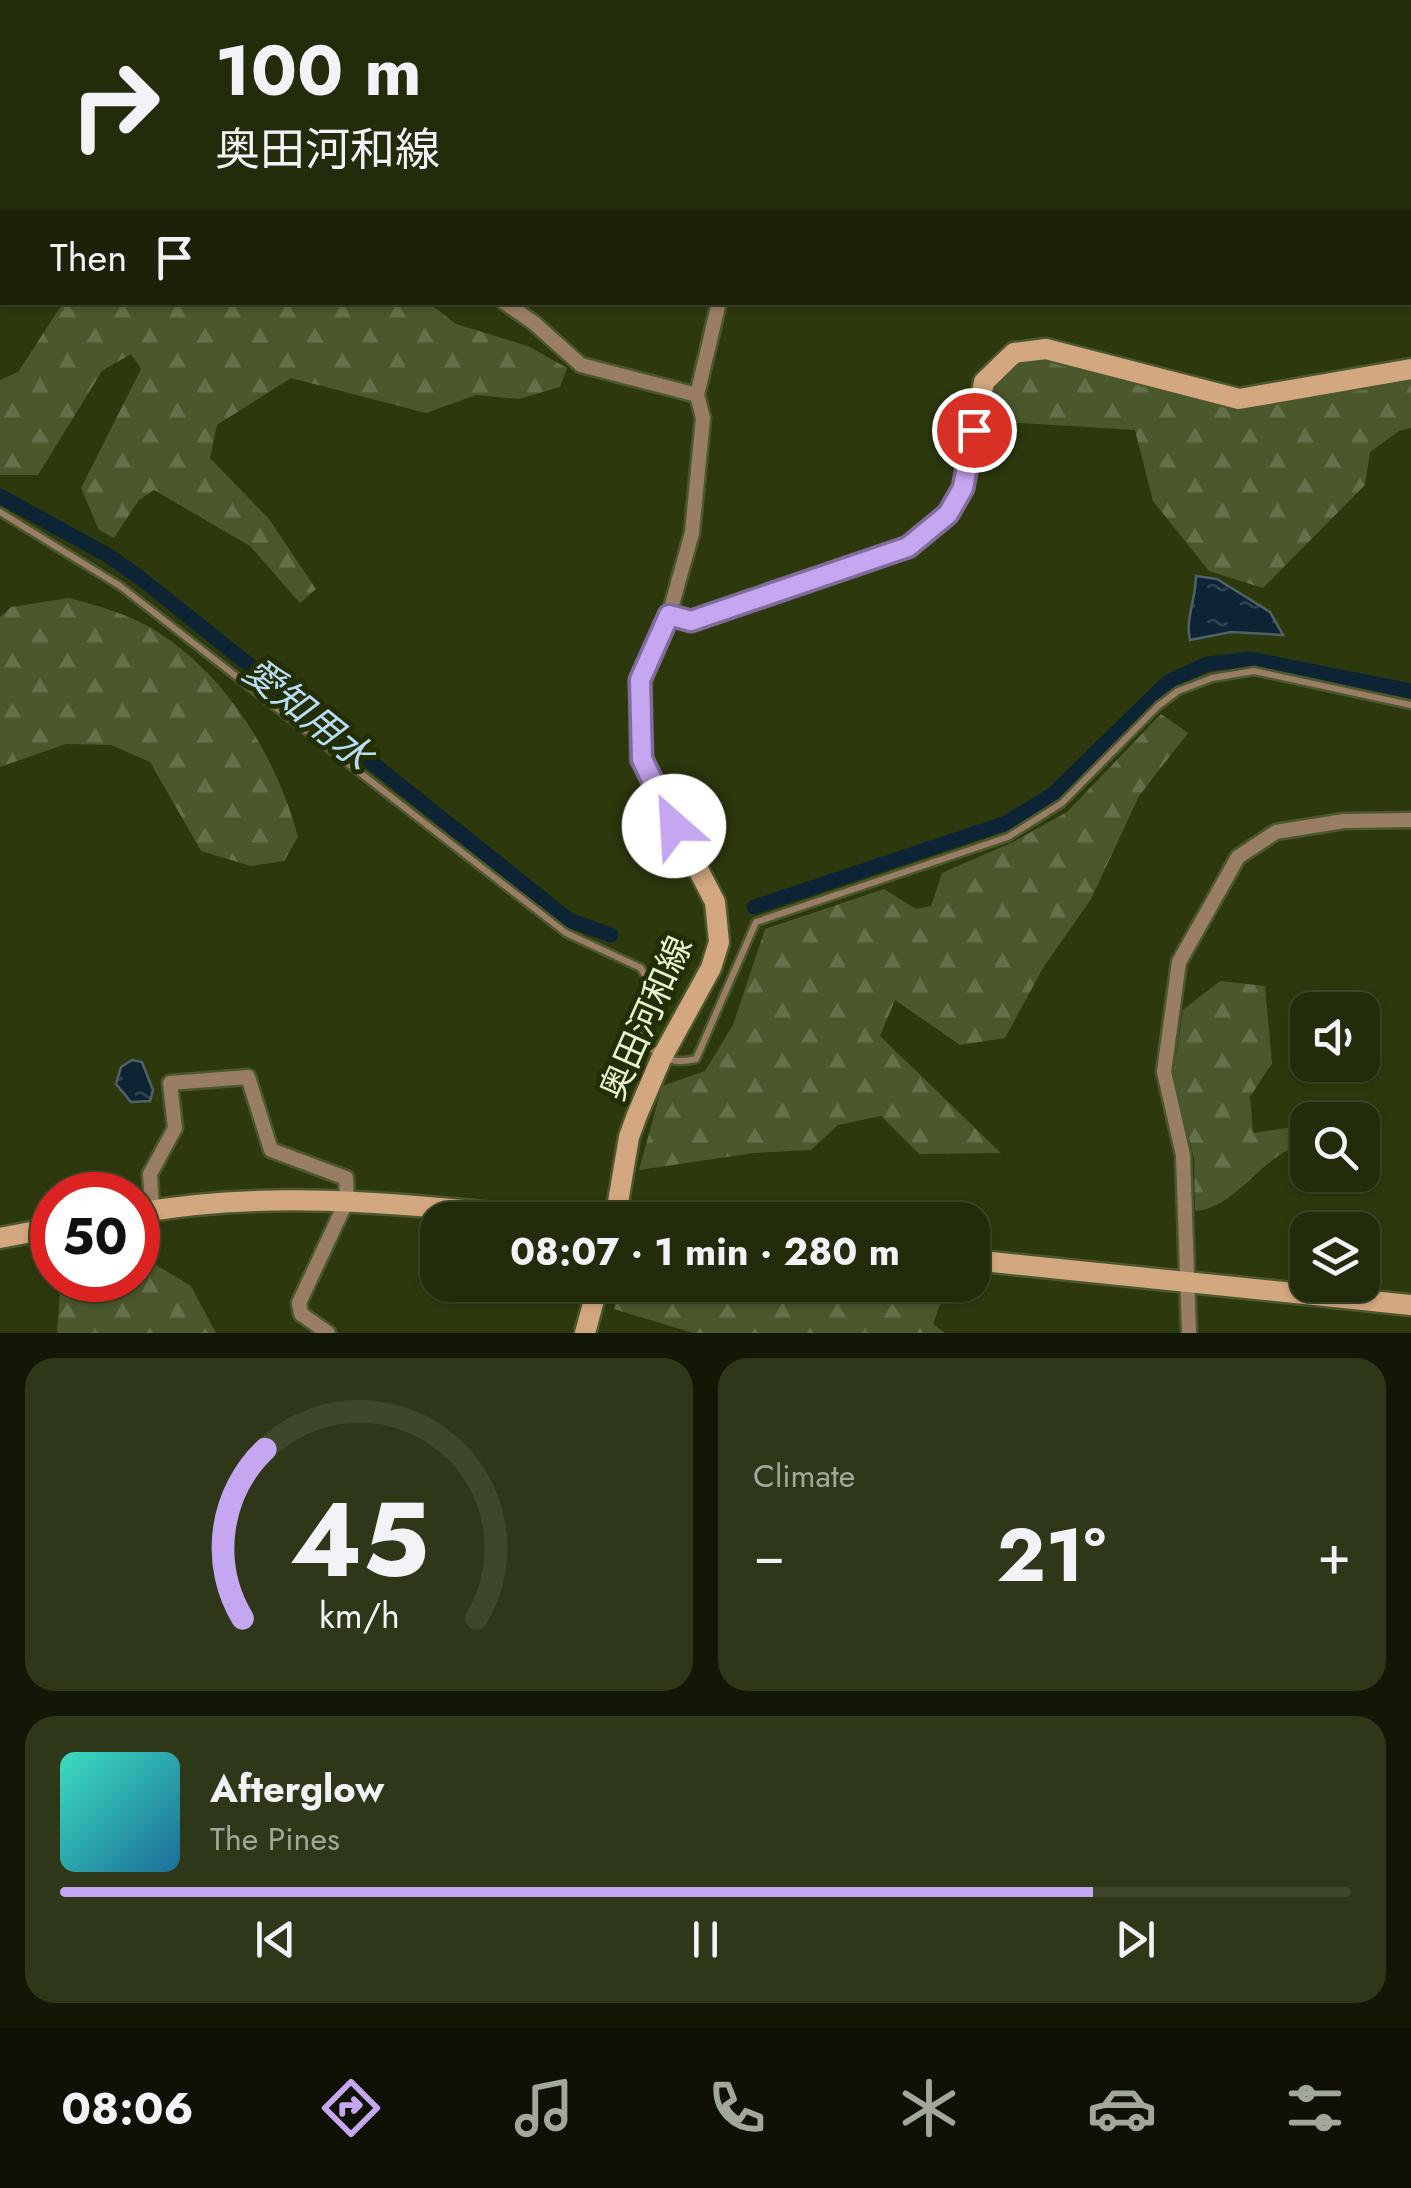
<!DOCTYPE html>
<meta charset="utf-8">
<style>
:root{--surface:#222b0a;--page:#2e3718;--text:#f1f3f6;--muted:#a2a79c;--line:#3f472b;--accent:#c5a6f0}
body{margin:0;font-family:Jost,"Noto Sans JP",sans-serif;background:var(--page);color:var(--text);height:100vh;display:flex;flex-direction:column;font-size:38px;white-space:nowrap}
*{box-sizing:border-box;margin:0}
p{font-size:32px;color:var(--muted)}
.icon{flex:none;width:55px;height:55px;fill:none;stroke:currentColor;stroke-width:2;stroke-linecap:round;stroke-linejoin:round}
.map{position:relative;height:1333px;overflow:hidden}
.side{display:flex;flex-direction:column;gap:25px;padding:25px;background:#131806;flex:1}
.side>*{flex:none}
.top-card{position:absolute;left:0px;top:0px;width:1412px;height:305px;box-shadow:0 2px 8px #0004,0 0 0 2px var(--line);background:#222b0a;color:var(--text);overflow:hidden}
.fabs{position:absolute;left:1290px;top:992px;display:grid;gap:20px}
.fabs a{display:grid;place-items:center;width:90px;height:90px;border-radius:20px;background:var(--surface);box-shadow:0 2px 8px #0004,0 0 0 2px var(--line);font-size:50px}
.speed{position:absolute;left:30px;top:1172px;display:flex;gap:20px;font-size:50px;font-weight:700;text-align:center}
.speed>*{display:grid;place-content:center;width:130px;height:130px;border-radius:50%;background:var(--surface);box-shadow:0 2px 8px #0004,0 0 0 2px var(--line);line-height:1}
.speed .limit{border:15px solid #d22;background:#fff;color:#111}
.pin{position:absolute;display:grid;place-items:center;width:85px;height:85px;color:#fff;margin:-42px;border:5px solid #fff;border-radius:50%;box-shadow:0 2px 10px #0007}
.me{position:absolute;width:110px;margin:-55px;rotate:334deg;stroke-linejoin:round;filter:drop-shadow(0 0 8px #0008)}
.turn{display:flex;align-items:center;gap:35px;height:210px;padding:0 50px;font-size:45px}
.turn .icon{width:130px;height:130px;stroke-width:2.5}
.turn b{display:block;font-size:70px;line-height:85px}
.then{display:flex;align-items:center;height:95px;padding:0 50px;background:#0003;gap:20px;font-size:38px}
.big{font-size:75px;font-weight:700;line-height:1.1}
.side .widget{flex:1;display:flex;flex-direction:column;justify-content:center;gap:15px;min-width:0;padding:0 35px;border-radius:30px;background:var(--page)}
.side .dial{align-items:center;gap:0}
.dial svg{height:260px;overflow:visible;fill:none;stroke:var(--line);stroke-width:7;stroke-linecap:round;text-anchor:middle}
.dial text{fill:var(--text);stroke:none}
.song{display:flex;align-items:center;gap:30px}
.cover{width:120px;height:120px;border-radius:15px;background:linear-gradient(135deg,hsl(170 70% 55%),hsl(200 70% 35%))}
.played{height:10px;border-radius:5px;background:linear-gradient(90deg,var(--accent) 80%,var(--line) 80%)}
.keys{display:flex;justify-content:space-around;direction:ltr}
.heat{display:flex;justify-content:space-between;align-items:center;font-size:55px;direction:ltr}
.side .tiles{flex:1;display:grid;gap:25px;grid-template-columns:1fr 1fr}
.widget:last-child{grid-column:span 2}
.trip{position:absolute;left:420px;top:1202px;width:570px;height:100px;border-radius:30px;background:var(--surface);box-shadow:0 2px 8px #0004,0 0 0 2px var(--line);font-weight:700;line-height:100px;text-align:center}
.dock{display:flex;height:160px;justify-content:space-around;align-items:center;background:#0e1104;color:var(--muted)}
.dock .icon{width:70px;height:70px}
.dock .selected{color:var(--accent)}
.dock b{font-size:45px;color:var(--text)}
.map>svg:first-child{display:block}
</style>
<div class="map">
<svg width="1411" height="1333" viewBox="0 0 1411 1333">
<defs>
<pattern id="forest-firs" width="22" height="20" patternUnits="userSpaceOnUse" patternTransform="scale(2.5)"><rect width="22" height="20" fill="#4a582b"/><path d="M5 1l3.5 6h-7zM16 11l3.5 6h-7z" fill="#647049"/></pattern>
<pattern id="water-ripples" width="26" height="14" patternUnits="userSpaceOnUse" patternTransform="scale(2.5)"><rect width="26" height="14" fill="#0d2435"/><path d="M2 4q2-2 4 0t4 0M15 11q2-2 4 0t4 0" fill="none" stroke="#304451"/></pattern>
</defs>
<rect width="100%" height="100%" fill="#2d390d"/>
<!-- forest -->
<g fill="url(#forest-firs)">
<polygon points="63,303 429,303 456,324 528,346 567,368 560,387 519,399 476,395 426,413 291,378 217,425 210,458 269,519 316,589 300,603 250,546 154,490 139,500 114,538 99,530 81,488 141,369 131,354 102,371 38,475 0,475 0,380 18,372"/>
<polygon points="1050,357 1236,407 1411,374 1411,428 1399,431 1370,452 1365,485 1263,588 1209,571 1153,501 1135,430 1003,422 989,392 1013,365"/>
<path d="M69,598C99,606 129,614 156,631C227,675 277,758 298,837L284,861L251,866L201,851L150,762L111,745L66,744L0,767V617L11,607Z"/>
<polygon points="1161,714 1188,733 1139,796 1091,899 1043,968 1005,1038 960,1045 895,1000 880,1036 1001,1153 919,1154 881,1116 838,1125 811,1150 754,1153 639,1170 662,1086 705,1071 733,1025 765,929 884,889 916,909 931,906 942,873 1013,842 1067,812"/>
<path d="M1220,981L1265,986L1272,1063L1250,1097L1253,1133L1307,1125V1144C1262,1151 1240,1207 1195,1211L1194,1158L1173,1075L1183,1010Z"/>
<polygon points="138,1254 191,1286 216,1333 57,1333 60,1291 75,1280 138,1280"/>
<polygon points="619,1285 947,1285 933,1324 945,1333 693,1333 614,1309"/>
</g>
<!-- water -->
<g fill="url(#water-ripples)" stroke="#4f6265" stroke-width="2.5">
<path d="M1196,576L1217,579L1270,612L1283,635L1231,632L1190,640C1185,619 1196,599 1196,576Z"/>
<polygon points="132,1060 142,1062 153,1090 150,1101 131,1102 116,1084 121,1067"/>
</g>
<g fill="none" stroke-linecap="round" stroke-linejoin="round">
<!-- canal -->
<g stroke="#0d2435" stroke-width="15">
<polyline points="0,496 109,556 139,577 569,920 611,935"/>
<polyline points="754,907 1006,823 1052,795 1168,682 1207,664 1251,659 1411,691"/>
</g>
<!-- lane casing -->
<g stroke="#4b572d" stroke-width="11">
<g id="lane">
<polyline points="124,0 125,2"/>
<polyline points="261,2 261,0"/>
<path d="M0,512L120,586L566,933L641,968L655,994L642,1039C661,1058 668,1065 696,1059L756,922L1008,837L1062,803L1158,706L1178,691L1212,678L1254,671L1411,705"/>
</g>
</g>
<!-- street casing -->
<g stroke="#4b572d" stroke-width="19">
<g id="street">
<polyline points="1008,0 1011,2"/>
<polyline points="1207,2 1208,0"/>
<polyline points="0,236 2,236"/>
<polyline points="504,302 534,323 581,365 697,395"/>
<polyline points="669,615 692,533 703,418 697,395 719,302"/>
<polyline points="152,1210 150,1174 175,1128 170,1083 248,1077 271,1150 346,1178 347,1200 299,1303 301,1314 328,1333"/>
<polyline points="1189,1333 1183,1155 1164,1072 1179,962 1238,857 1276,832 1344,821 1411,820"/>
</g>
</g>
<!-- secondary casing -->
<g stroke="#4b572d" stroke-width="25">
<g id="secondary">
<path d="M138,1213C281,1187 426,1207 570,1220"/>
<polyline points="615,1220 629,1137 637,1115 661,1059 711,968 719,942 715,902 641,759 640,681 669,615 691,621 908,547 948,514 963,488 984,382 1014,353 1046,349 1239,399 1411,369"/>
<polyline points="0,1238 52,1228"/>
<polyline points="972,1260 1411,1305"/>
<polyline points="585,1333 598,1285"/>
</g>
</g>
<!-- lane -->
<use href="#lane" stroke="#997d65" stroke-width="6"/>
<!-- street -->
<use href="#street" stroke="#997d65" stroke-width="14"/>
<!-- secondary -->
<use href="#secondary" stroke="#d3a77f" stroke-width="20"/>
</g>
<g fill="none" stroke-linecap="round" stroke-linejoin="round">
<!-- route casing -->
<g stroke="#806c9c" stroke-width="25">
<polyline id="route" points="674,826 642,759 640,680 669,615 691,621 908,547 948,514 963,488 974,430"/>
</g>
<!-- route -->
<use href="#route" stroke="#c5a6f0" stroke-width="18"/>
</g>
<g text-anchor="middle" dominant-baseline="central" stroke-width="10" stroke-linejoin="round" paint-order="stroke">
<!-- street labels -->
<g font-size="35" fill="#e8f3d5" stroke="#232f02">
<text transform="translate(646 1018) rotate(-66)">奥田河和線</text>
</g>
<!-- water labels -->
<g font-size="38" font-style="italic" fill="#b8dcf9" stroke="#232f02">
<text transform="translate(308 713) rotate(39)">愛知用水</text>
</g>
</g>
</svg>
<div class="fabs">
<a><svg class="icon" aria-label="sound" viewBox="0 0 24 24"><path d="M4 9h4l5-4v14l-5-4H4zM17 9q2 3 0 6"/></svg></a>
<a><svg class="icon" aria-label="search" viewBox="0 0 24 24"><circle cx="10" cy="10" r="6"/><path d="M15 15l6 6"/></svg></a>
<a><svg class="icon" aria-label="layers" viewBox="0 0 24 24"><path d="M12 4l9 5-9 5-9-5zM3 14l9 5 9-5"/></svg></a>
</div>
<div class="speed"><div class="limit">50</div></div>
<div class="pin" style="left:974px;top:430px;background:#d93025"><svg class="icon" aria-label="arrive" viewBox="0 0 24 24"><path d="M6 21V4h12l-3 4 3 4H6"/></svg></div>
<svg class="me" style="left:674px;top:826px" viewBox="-20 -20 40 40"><circle r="19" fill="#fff"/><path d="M0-13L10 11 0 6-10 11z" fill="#c5a6f0"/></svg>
<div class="trip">08:07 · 1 min · 280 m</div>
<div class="top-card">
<div class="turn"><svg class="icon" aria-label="right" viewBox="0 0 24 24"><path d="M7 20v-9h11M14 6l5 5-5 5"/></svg><div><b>100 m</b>奥田河和線</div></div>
<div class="then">Then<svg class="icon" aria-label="arrive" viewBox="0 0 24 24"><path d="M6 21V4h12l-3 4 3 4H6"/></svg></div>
</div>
</div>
<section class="side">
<div class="tiles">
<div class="widget dial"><svg viewBox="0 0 100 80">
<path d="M14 69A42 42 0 1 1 86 69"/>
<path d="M14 69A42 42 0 0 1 21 17" stroke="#c5a6f0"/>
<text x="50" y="56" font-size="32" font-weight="700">45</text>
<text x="50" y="72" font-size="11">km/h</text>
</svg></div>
<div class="widget"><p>Climate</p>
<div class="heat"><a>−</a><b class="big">21°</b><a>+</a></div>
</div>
<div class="widget">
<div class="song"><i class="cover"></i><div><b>Afterglow</b><p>The Pines</p></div></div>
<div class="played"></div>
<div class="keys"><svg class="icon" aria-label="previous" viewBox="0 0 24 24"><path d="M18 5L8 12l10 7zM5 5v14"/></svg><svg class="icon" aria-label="pause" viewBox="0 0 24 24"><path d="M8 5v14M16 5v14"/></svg><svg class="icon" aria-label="next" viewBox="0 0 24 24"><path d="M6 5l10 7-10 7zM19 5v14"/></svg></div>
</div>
</div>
</section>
<nav class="dock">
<b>08:06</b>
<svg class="icon selected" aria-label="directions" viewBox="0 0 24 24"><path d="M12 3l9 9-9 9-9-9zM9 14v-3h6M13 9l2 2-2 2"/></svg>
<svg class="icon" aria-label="music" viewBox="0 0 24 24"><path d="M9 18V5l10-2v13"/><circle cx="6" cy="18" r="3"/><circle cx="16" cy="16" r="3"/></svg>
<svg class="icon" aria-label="phone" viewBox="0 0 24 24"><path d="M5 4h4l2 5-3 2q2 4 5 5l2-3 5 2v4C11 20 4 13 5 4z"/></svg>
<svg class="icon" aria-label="climate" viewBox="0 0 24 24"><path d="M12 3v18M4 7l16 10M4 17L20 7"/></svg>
<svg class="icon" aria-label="car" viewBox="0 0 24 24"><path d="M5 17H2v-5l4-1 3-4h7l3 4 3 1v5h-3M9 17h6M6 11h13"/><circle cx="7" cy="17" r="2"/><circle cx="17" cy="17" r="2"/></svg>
<svg class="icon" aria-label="filters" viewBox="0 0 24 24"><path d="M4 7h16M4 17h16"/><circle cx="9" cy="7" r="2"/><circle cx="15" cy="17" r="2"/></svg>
</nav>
